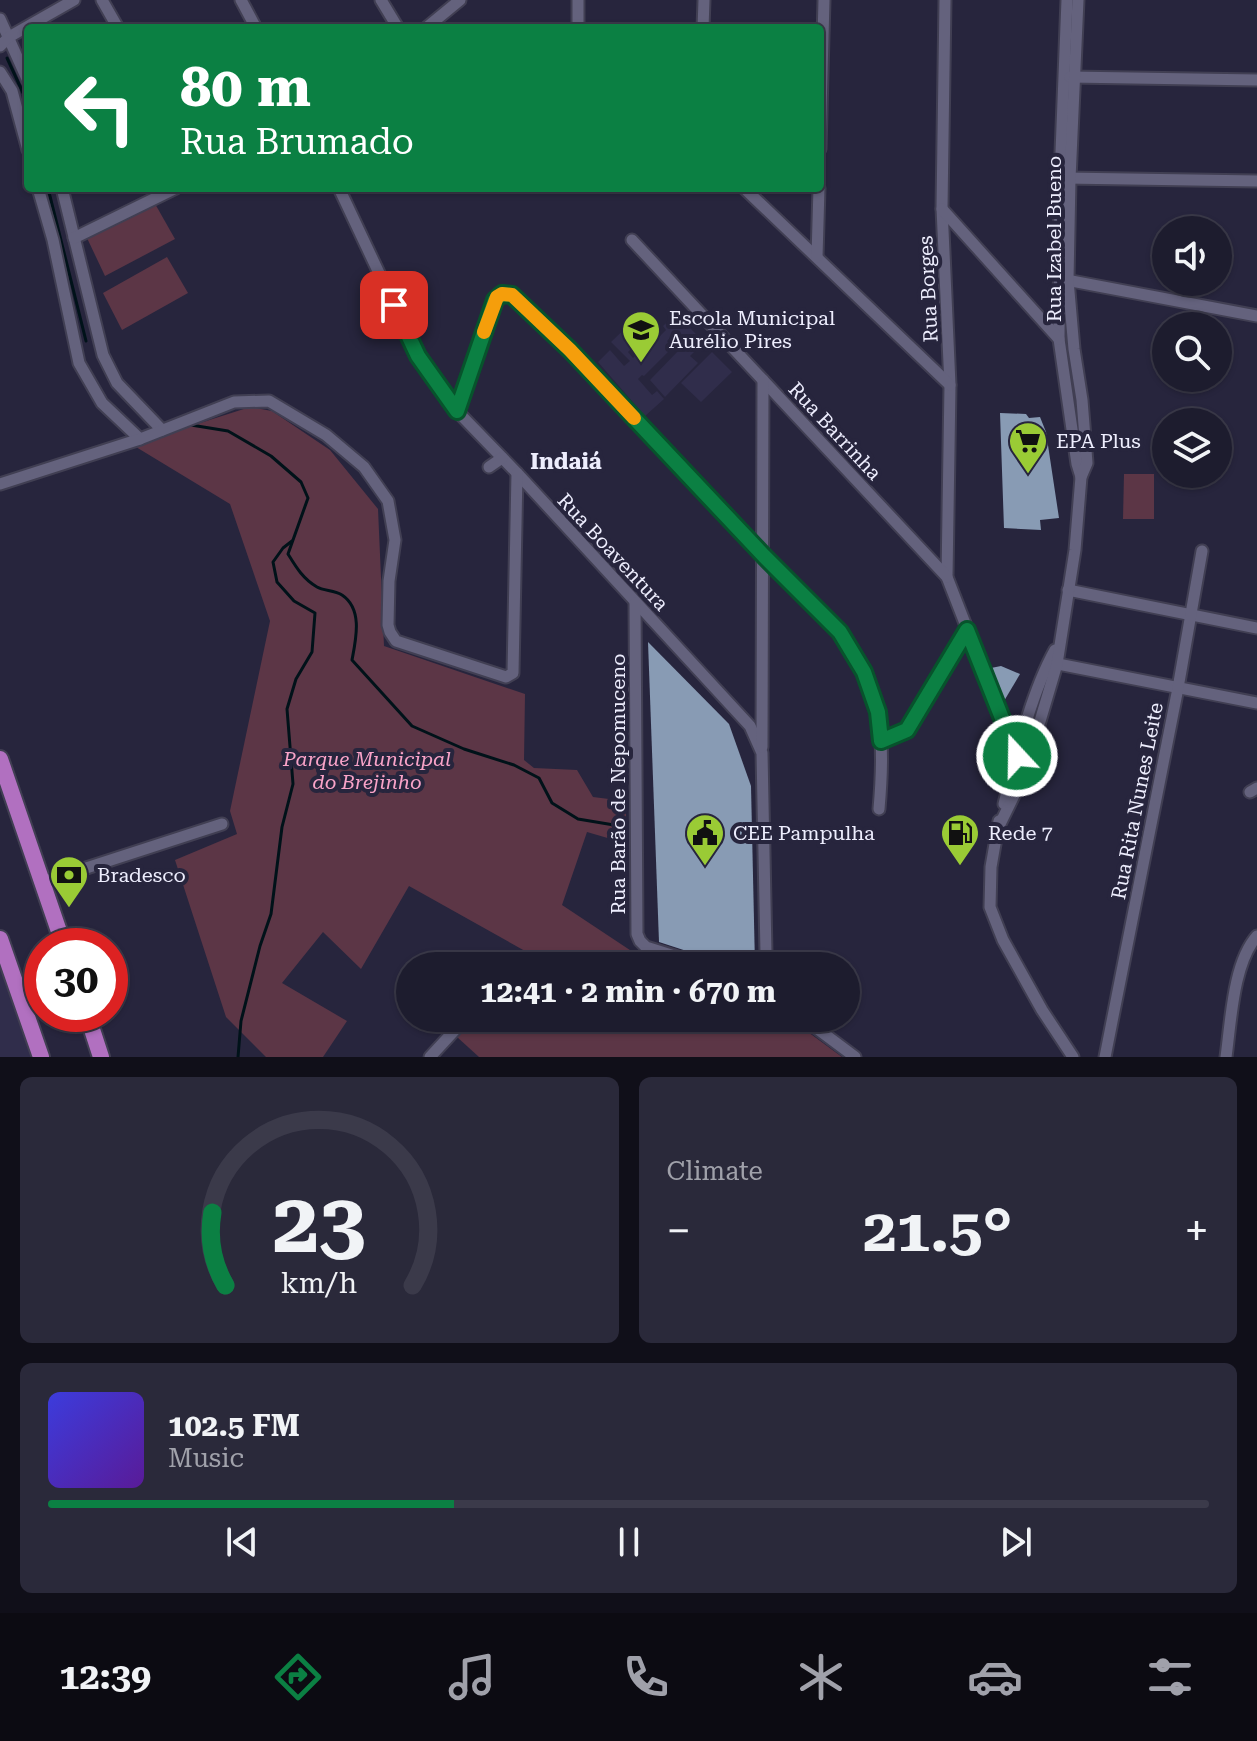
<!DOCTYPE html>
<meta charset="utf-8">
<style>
:root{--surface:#1d1c2e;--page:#2a293a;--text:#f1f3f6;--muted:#a0a1aa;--line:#3b3a4a;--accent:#0b8043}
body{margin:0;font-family:"Roboto Serif",serif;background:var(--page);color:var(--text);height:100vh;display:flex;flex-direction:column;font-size:30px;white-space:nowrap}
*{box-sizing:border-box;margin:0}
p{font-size:26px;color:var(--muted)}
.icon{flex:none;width:44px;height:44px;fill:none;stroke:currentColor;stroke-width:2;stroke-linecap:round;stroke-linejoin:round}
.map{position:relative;height:1057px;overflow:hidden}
.side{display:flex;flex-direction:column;gap:20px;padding:20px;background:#100f19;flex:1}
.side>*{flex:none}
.hud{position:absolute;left:24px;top:24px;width:800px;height:168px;border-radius:8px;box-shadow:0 2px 6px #0004,0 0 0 2px var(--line);background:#0b8043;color:#fff;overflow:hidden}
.fabs{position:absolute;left:1152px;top:216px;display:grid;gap:16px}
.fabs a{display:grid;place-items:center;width:80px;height:80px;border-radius:50%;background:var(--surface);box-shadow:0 2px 6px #0004,0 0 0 2px var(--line);font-size:40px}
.speed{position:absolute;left:24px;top:928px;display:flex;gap:16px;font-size:40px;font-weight:700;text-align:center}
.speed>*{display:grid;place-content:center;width:104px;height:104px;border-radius:50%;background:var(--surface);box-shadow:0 2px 6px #0004,0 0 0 2px var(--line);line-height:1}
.speed .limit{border:12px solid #d22;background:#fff;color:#111}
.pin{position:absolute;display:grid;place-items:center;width:68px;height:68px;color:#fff;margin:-34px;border-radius:16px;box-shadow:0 4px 12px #0006}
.me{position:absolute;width:88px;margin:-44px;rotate:339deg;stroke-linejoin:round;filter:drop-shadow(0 0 6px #0008)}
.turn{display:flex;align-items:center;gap:28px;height:168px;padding:0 24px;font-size:36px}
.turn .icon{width:104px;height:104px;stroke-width:2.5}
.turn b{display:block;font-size:56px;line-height:68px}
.big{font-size:60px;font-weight:700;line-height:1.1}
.side .tile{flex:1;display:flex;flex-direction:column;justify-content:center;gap:12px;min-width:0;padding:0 28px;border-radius:12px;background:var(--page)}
.side .dial{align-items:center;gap:0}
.dial svg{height:208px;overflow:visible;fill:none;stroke:var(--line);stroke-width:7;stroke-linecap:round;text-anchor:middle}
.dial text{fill:var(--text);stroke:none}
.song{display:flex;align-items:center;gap:24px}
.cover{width:96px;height:96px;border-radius:12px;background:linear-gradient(135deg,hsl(240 70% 55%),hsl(270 70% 35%))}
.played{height:8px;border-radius:4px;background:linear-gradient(90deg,var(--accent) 35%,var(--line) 35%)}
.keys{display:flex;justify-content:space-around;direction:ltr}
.heat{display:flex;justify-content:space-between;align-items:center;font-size:44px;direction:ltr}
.side .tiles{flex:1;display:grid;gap:20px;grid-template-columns:1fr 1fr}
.tile:last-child{grid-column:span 2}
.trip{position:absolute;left:396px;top:952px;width:464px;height:80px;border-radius:40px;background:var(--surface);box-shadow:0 2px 6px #0004,0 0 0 2px var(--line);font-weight:700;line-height:80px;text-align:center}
.tab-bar{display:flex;height:128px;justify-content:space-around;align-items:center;background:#0c0b12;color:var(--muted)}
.tab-bar .icon{width:56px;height:56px}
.tab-bar .on{color:var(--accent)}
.tab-bar b{font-size:36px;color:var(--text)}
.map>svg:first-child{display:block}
</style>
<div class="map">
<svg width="1257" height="1057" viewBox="0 0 1257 1057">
<rect width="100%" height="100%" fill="#27253d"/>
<!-- built -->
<g fill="#302d4b">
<polygon points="676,314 704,342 690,356 698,363 665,397 650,380 681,348 670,338 667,341 673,347 644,376 642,375 638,379 652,395 657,391 664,399 645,416 598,362 610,350 624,366 630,361 611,342 639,315 652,328 628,352 633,358 658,334 660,336 666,330 663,326"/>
<polygon points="712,352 732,372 701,402 681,383"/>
<polygon points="0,968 31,1057 0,1057"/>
</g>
<!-- green -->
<g fill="#5c3646">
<polygon points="154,202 175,239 105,276 87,238"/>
<polygon points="167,257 188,293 122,330 103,293"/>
<polygon points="250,407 272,411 330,450 378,509 384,646 525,694 524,760 534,768 577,770 593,797 625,801 628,844 587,832 562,905 654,966 514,966 525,951 409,886 361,969 323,932 282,983 347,1021 323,1057 266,1057 226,1017 175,860 237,834 230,811 270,621 230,504 136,447 172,432"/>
<polygon points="1124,474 1154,474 1154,519 1123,519"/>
<polygon points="472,1018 789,1018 842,1057 479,1057 457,1037"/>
</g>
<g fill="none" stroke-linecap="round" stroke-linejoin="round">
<!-- stream -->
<g stroke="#001219" stroke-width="3">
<polyline points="7,58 24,95 28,110"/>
<polyline points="48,188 86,341"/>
<path d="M191,425L228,431L271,456L301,482L308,498L288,554C296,567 303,579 317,587C324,591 335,590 342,595C363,609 356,639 352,660L412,726L464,749L514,765L539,778L552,803L578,819L626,827"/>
<polyline points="238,1057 241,1021 260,946 271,914 282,827 293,784 287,709 296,679 312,652 315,613 294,601 277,582 273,562 283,548 292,541"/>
</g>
</g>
<!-- building -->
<g fill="#889bb4">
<polygon points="1000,413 1026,414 1029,418 1040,417 1046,432 1059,518 1040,520 1041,530 1004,528"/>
<polygon points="648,642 729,724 751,786 755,966 739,966 711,959 659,942"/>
<polygon points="1001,666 1020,674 1004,701 991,668"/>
</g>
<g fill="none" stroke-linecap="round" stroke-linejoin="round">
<!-- minor casing -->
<g stroke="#413f53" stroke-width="15">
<g id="minor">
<polyline points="102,0 118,28"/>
<polyline points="241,0 256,28"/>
<polyline points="381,0 398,28"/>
<polyline points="945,0 942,208 950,385 947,577 1024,775"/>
<polyline points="1067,0 1060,178 1059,339 1077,464 1081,477"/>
<polyline points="0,19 28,81"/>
<polyline points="426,28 460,0"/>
<polyline points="578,28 578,0"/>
<polyline points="703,28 704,0"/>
<polyline points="0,46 9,37 74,0"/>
<polyline points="0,72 12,91 28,150"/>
<polyline points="1070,77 1257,80"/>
<polyline points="820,149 824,0"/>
<polyline points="1065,178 1257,181"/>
<polyline points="38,188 53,240 79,363 102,403 140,439"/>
<polyline points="62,188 103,355 117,383 162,430"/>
<polyline points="339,188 418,356 457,411 517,473 750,726 762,753 766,953 769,966"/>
<polyline points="744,188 950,385"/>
<polyline points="942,209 1059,339"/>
<polyline points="74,238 176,188"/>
<polyline points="632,240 947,577"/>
<polyline points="817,257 819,188"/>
<polyline points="1061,279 1257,316"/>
<path d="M457,411L495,300L502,294L512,295C599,377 679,466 761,553C797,591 841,624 864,672C885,715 883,763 879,809"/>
<polyline points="489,467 502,458"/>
<polyline points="0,484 140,439 234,402 269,401 326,435 364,467 388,501 395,540 389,581 388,625 390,632 396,641 506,677 513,673 517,473"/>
<polyline points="1068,590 1257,628"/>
<polyline points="635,603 637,934 640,941 646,947 706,966"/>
<polyline points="1053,663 1257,703"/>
<polyline points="881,741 907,730 967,630"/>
<polyline points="762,747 763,380"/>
<polyline points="1250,792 1257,788"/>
<path d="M1004,804C1016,757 1031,693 1055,650"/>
<polyline points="999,821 991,867 990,907 1003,940 1042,1010 1073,1057"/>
<polyline points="998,828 1024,775 1057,664 1075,550 1081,477 1087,463 1082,400 1074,349 1068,280 1070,179 1078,0"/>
<polyline points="43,882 222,824"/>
<polyline points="504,966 505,963"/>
<polyline points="803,1018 855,1057"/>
<polyline points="430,1057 466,1018"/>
<polyline points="1105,1057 1178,688 1202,551"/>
<path d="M1226,1057C1231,1021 1233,963 1257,936"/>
</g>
</g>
<!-- highway casing -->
<g stroke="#413f53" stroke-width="20">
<g id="highway">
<polyline points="0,759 64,946"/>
<polyline points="0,939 41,1057"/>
<polyline points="87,1014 101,1057"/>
</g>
</g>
<!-- minor -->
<use href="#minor" stroke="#64627d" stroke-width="11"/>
<!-- highway -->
<use href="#highway" stroke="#b170c0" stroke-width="16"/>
</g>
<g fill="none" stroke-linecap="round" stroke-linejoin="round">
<!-- route casing -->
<g stroke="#07532c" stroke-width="20">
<polyline id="route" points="394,305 418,356 457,411 495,300 502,294 512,295 570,350 764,556 840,632 864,672 878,712 881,741 907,730 967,630 1017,756"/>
</g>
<!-- route -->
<use href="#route" stroke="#0b8043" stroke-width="14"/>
<!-- slow -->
<polyline stroke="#f59e0b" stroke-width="14" points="484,332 497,297 502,294 512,295 570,350 634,418"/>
</g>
<!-- icons -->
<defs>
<g id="school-pin" transform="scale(2)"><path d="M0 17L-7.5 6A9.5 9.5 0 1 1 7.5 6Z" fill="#9acb35" stroke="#27253d"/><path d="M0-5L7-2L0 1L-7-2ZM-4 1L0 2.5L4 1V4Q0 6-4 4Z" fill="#111"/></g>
<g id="supermarket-pin" transform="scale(2)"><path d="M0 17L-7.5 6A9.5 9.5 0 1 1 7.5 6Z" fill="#9acb35" stroke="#27253d"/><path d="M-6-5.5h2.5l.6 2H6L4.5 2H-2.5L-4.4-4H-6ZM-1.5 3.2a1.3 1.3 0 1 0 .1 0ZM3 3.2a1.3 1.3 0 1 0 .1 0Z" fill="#111"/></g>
<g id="civic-pin" transform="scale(2)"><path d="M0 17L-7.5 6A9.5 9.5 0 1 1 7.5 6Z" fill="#9acb35" stroke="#27253d"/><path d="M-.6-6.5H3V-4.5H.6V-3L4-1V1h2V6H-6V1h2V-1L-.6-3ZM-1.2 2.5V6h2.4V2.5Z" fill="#111"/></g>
<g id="fuel-pin" transform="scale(2)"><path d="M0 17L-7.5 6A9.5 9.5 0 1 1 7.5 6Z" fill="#9acb35" stroke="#27253d"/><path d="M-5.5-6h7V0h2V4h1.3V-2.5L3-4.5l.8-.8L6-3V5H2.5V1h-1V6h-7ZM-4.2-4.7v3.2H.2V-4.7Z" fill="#111"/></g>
<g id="bank-pin" transform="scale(2)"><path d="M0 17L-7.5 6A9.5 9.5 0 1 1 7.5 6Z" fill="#9acb35" stroke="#27253d"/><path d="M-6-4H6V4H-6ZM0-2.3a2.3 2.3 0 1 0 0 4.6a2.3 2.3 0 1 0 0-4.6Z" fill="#111"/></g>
</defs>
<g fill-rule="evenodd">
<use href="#school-pin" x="641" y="330"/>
<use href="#supermarket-pin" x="1028" y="441"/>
<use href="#civic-pin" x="705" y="833"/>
<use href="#fuel-pin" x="960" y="833"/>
<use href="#bank-pin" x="69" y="875"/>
</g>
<g text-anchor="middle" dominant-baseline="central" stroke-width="8" stroke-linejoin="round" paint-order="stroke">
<!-- street labels -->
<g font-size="20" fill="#ededfd" stroke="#27253d">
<text transform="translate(1054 239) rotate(-90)">Rua Izabel Bueno</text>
<text transform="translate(928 289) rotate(-93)">Rua Borges</text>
<text transform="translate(835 431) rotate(47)">Rua Barrinha</text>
<text transform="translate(613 552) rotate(47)">Rua Boaventura</text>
<text transform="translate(618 784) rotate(-90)">Rua Barão de Nepomuceno</text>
<text transform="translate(1137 801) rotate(-79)">Rua Rita Nunes Leite</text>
</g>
<!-- poi labels -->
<g font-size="20" fill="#ededfd" stroke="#27253d" text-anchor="start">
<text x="669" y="318">Escola Municipal<tspan x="669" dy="23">Aurélio Pires</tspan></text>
<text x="1056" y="441">EPA Plus</text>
<text x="733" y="833">CEE Pampulha</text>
<text x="988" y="833">Rede 7</text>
<text x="97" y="875">Bradesco</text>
</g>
<!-- park labels -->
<g font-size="20" font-style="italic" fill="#f9a3c8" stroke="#27253d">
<text x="367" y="759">Parque Municipal<tspan x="367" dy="23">do Brejinho</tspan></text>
</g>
<!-- neighbourhood labels -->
<g font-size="22" font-weight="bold" fill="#ededfd" stroke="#27253d">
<text x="566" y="461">Indaiá</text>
</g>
</g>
</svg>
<div class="fabs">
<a><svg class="icon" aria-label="sound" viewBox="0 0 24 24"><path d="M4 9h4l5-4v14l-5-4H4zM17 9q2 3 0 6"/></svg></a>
<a><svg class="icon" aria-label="search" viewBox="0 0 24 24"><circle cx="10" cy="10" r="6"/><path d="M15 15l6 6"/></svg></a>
<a><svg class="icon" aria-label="layers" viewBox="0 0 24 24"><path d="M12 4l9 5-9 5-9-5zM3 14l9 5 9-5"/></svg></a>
</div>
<div class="speed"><div class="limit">30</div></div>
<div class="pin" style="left:394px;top:305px;background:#d93025"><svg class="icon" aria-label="arrive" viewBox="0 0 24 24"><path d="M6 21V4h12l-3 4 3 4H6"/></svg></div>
<svg class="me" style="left:1017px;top:756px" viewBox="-20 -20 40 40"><circle r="17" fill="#0b8043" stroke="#fff" stroke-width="3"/><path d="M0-11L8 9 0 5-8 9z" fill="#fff"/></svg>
<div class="trip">12:41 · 2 min · 670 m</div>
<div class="hud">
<div class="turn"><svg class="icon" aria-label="left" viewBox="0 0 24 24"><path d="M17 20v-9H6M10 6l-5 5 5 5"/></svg><div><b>80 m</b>Rua Brumado</div></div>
</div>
</div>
<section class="side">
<div class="tiles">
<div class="tile dial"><svg viewBox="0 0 100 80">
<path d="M14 69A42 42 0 1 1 86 69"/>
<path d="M14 69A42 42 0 0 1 9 41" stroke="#0b8043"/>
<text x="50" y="56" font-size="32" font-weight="700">23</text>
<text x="50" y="72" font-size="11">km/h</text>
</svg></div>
<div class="tile"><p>Climate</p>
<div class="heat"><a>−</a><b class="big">21.5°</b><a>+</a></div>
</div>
<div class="tile">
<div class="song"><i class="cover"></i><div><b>102.5 FM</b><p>Music</p></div></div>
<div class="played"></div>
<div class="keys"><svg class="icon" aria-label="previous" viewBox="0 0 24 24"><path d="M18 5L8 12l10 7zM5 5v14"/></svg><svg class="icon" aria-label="pause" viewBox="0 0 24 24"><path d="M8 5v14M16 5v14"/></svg><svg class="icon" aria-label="next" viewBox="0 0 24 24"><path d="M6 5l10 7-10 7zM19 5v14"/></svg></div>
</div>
</div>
</section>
<nav class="tab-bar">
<b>12:39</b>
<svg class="icon on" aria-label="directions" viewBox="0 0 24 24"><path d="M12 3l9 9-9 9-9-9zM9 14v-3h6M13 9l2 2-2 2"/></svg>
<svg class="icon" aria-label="music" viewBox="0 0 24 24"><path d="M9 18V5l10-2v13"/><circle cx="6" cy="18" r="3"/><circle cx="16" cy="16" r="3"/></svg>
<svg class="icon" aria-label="phone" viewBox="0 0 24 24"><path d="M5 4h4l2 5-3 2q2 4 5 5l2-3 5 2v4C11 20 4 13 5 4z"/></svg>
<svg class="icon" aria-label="climate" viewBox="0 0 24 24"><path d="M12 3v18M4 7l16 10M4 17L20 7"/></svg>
<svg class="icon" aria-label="car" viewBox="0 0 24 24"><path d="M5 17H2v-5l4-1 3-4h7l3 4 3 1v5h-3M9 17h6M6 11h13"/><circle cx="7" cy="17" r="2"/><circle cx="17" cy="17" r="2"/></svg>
<svg class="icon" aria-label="filters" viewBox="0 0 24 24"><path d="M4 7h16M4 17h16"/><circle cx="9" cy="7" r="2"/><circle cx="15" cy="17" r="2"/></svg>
</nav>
